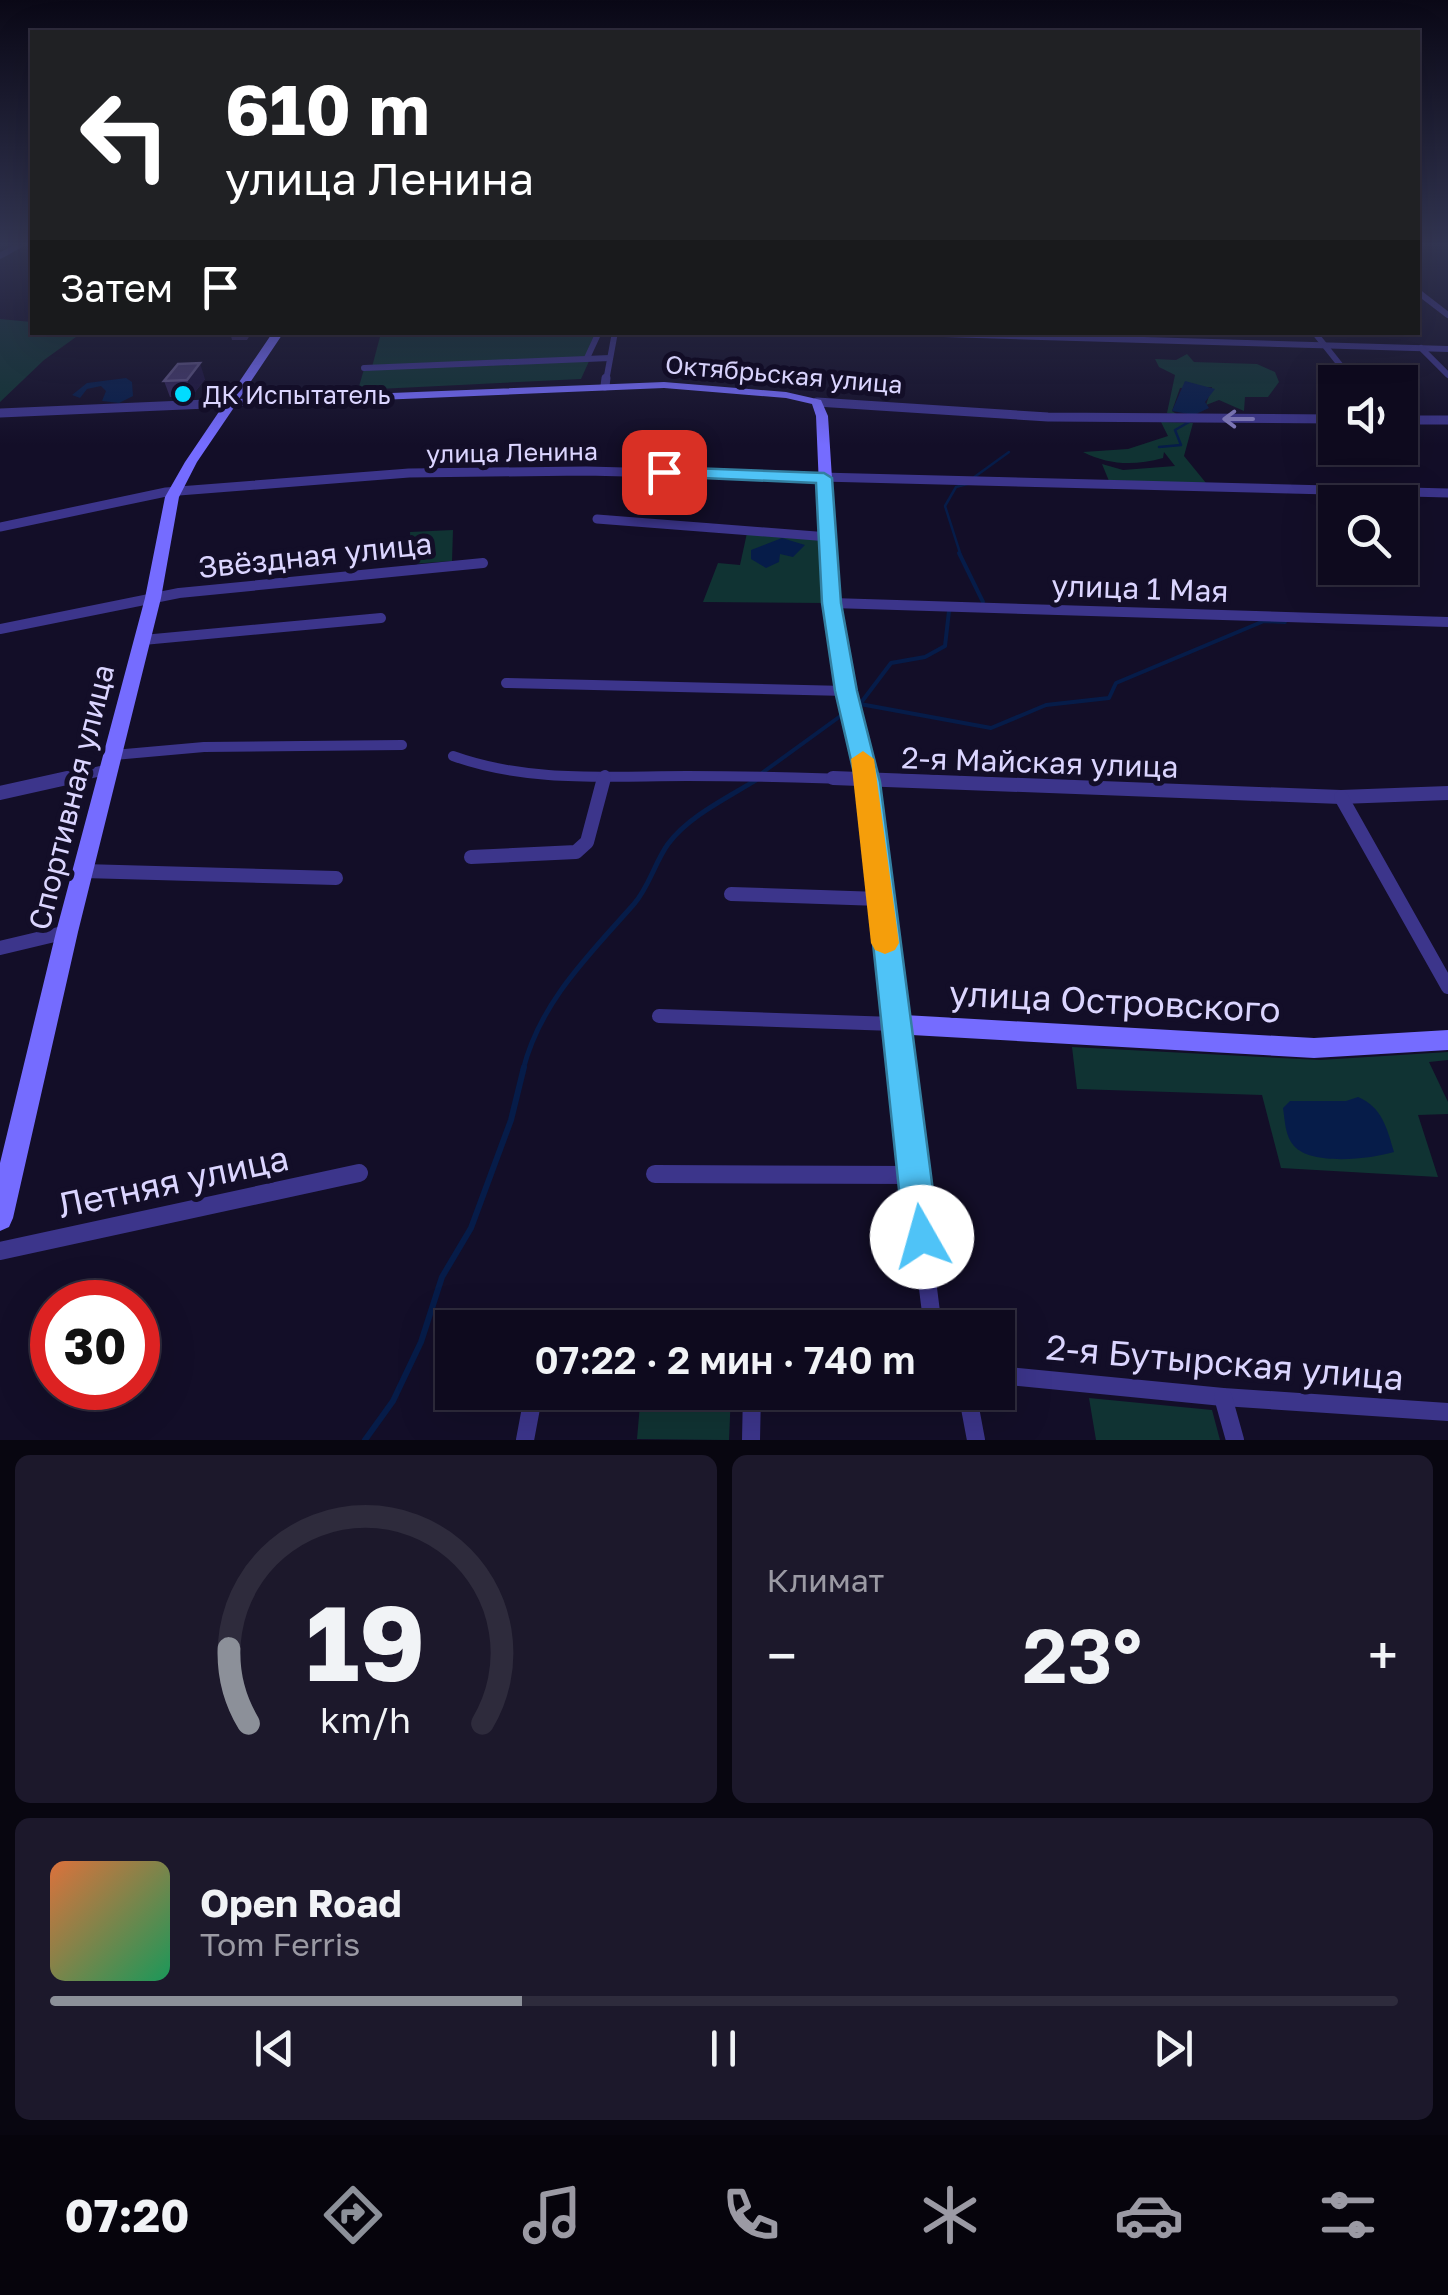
<!DOCTYPE html>
<html lang="ru">
<meta charset="utf-8">
<style>
:root{--surface:#0e0a1e;--page:#1c182b;--text:#f1f3f6;--muted:#9b9aa4;--line:#2e2b3c;--accent:#8c9099}
body{margin:0;font-family:"Golos Text",sans-serif;background:var(--page);color:var(--text);height:100vh;display:flex;flex-direction:column;font-size:38px;white-space:nowrap}
*{box-sizing:border-box;margin:0}
p{font-size:32px;color:var(--muted)}
.icon{flex:none;width:55px;height:55px;fill:none;stroke:currentColor;stroke-width:2;stroke-linecap:round;stroke-linejoin:round}
.map{position:relative;height:1440px;overflow:hidden}
.details{display:flex;flex-direction:column;gap:15px;padding:15px;background:#080610;flex:1}
.details>*{flex:none}
.hud{position:absolute;left:30px;top:30px;width:1390px;height:305px;border-radius:0px;box-shadow:0 10px 40px #0002,0 0 0 2px var(--line);background:#202124;color:#fff;overflow:hidden}
.tools{position:absolute;left:1318px;top:365px;display:grid;gap:20px}
.tools a{display:grid;place-items:center;width:100px;height:100px;border-radius:0px;background:var(--surface);box-shadow:0 10px 40px #0002,0 0 0 2px var(--line);font-size:50px}
.speed{position:absolute;left:30px;top:1280px;display:flex;gap:20px;font-size:50px;font-weight:700;text-align:center}
.speed>*{display:grid;place-content:center;width:130px;height:130px;border-radius:50%;background:var(--surface);box-shadow:0 10px 40px #0002,0 0 0 2px var(--line);line-height:1}
.speed .limit{border:15px solid #d22;background:#fff;color:#111}
.pin{position:absolute;display:grid;place-items:center;width:85px;height:85px;color:#fff;margin:-42px;border-radius:20px;box-shadow:0 5px 15px #0006}
.me{position:absolute;width:110px;margin:-55px;rotate:353deg;stroke-linejoin:round;filter:drop-shadow(0 0 8px #0008)}
.turn{display:flex;align-items:center;gap:35px;height:210px;padding:0 30px;font-size:45px}
.turn .icon{width:130px;height:130px;stroke-width:2.5}
.turn b{display:block;font-size:70px;line-height:85px}
.then{display:flex;align-items:center;height:95px;padding:0 30px;background:#0003;gap:20px;font-size:38px}
.big{font-size:75px;font-weight:600;line-height:1.1}
.details .card{flex:1;display:flex;flex-direction:column;justify-content:center;gap:15px;min-width:0;padding:0 35px;border-radius:15px;background:var(--page)}
.details .dial{align-items:center;gap:0}
.dial svg{height:260px;overflow:visible;fill:none;stroke:var(--line);stroke-width:7;stroke-linecap:round;text-anchor:middle}
.dial text{fill:var(--text);stroke:none}
.song{display:flex;align-items:center;gap:30px}
.cover{width:120px;height:120px;border-radius:15px;background:linear-gradient(135deg,hsl(20 70% 55%),hsl(150 70% 35%))}
.played{height:10px;border-radius:5px;background:linear-gradient(90deg,var(--accent) 35%,var(--line) 35%)}
.keys{display:flex;justify-content:space-around;direction:ltr}
.heat{display:flex;justify-content:space-between;align-items:center;font-size:55px;direction:ltr}
.details .tiles{flex:1;display:grid;gap:15px;grid-template-columns:1fr 1fr}
.card:last-child{grid-column:span 2}
.trip{position:absolute;left:435px;top:1310px;width:580px;height:100px;border-radius:0px;background:var(--surface);box-shadow:0 10px 40px #0002,0 0 0 2px var(--line);font-weight:600;line-height:100px;text-align:center}
.tab-bar{display:flex;height:160px;justify-content:space-around;align-items:center;background:#06040c;color:var(--muted)}
.tab-bar .icon{width:70px;height:70px}
.tab-bar .selected{color:var(--accent)}
.tab-bar b{font-size:45px;color:var(--text)}
.map>svg:first-child{display:block}
</style>
<div class="map">
<svg width="1448" height="1440" viewBox="0 0 1448 1440">
<rect width="100%" height="100%" fill="#130e28"/>
<!-- green -->
<g fill="#103333">
<polygon points="0,319 32,322 32,332 116,333 76,337 44,360 0,402"/>
<polygon points="381,333 597,333 585,358 372,367"/>
<polygon points="1187,354 1194,362 1257,364 1275,372 1279,382 1268,397 1245,397 1244,411 1219,400 1206,405 1212,387 1180,388 1172,411 1178,415 1167,413 1175,375 1159,367 1155,359 1176,360"/>
<polygon points="590,359 581,379 358,390 364,369"/>
<path d="M1161,422L1193,423L1184,456L1206,483L1109,481L1102,464L1123,470L1175,466L1164,452L1163,458C1134,466 1109,465 1083,452L1128,449L1168,436Z"/>
<polygon points="453,530 452,561 412,564 410,532"/>
<polygon points="747,533 823,538 826,603 703,602 718,563 740,565"/>
<polygon points="1072,1047 1320,1060 1448,1052 1448,1060 1429,1062 1448,1102 1448,1114 1418,1115 1438,1177 1281,1168 1262,1095 1077,1089"/>
<polygon points="641,1393 731,1393 729,1440 637,1439"/>
<polygon points="1089,1398 1212,1410 1220,1440 1096,1440"/>
</g>
<!-- water -->
<g fill="#061c49">
<polygon points="126,378 132,382 133,396 119,403 102,401 106,391 101,386 87,389 80,398 72,395 87,383"/>
<polygon points="1185,381 1215,389 1205,402 1209,408 1194,415 1172,411"/>
<polygon points="782,538 805,545 793,557 780,554 779,562 766,568 751,559 751,550"/>
<path d="M1358,1097C1382,1107 1387,1128 1394,1152C1371,1159 1312,1166 1294,1146C1285,1136 1285,1121 1283,1108L1290,1101H1346Z"/>
</g>
<g fill="none" stroke-linecap="round" stroke-linejoin="round">
<!-- stream-far3 -->
<g stroke="#061c49" stroke-width="2.5">
<polyline points="1159,447 1181,445 1175,430 1189,422"/>
<polyline points="973,478 1009,452"/>
<polyline points="961,556 945,506 956,487 967,484"/>
</g>
<!-- stream-far2 -->
<g stroke="#061c49" stroke-width="4">
<polyline points="959,553 983,602"/>
<polyline points="860,704 991,728 1046,705 1109,698 1116,683 1264,621 1285,622"/>
<polyline points="860,704 891,663 925,657 945,646 949,611"/>
<polyline points="762,773 846,712"/>
</g>
<!-- stream-far1 -->
<path stroke="#061c49" stroke-width="5" d="M523,1070C540,1002 589,955 634,904C649,887 655,862 668,844C689,816 727,798 756,780"/>
<!-- stream -->
<polyline stroke="#061c49" stroke-width="6" points="365,1440 393,1401 421,1342 442,1277 471,1228 511,1120 524,1067"/>
<!-- street-far4 -->
<g stroke="#3c358b" stroke-width="6">
<polyline points="0,256 23,243"/>
<polyline points="1418,292 1448,315"/>
<polyline points="877,332 1448,349"/>
<polyline points="1314,332 1353,381"/>
<polyline points="1421,348 1448,375"/>
<polyline points="587,358 599,332"/>
<polyline points="364,368 610,358"/>
<polyline points="606,381 615,332"/>
</g>
<!-- street-far3 -->
<g stroke="#3c358b" stroke-width="9">
<polyline points="1351,378 1354,382"/>
<polyline points="605,386 606,378"/>
<polyline points="817,402 1048,417 1335,419"/>
<polyline points="0,413 230,403"/>
<polyline points="1400,420 1448,420"/>
<polyline points="597,519 829,537"/>
<polyline points="0,527 166,492 409,473 586,471 1448,493"/>
</g>
<!-- street-far2 -->
<g stroke="#3c358b" stroke-width="10">
<polyline points="832,603 1448,622"/>
<polyline points="0,629 179,593 483,563"/>
<polyline points="143,640 381,618"/>
<polyline points="506,683 846,691"/>
<polyline points="114,755 204,747 402,745"/>
<path d="M453,756C528,783 608,776 687,776C759,776 830,778 901,781"/>
<polyline points="56,781 110,769"/>
<polyline points="603,781 605,775"/>
</g>
<!-- street-far1 -->
<g stroke="#3c358b" stroke-width="14">
<polyline points="833,778 1341,797 1448,793"/>
<polyline points="0,793 67,778"/>
<polyline points="1341,797 1448,987"/>
<polyline points="471,857 576,852 587,842 604,778"/>
<polyline points="83,871 336,878"/>
<polyline points="731,894 880,899"/>
<polyline points="0,948 67,932"/>
<polyline points="659,1016 894,1024 900,1070"/>
</g>
<!-- street -->
<g stroke="#3c358b" stroke-width="18">
<polyline points="900,1067 933,1328"/>
<polyline points="655,1174 914,1175"/>
<polyline points="0,1251 359,1173"/>
<polyline points="998,1375 1223,1397 1448,1412"/>
<polyline points="967,1392 976,1440"/>
<polyline points="1223,1397 1235,1440"/>
<polyline points="525,1440 534,1392"/>
<polyline points="751,1440 752,1392"/>
</g>
<!-- secondary -->
<polygon fill="#756cff" fill-rule="evenodd" points="273,332 284,332 239,399 664,382 786,392 821,400 828,416 840,603 854,691 877,782 904,1015 1314,1038 1448,1030 1448,1050 1314,1058 894,1034 886,1031 882,1024 859,782 838,691 824,603 816,416 812,404 786,398 664,388 235,406 197,462 179,497 161,598 78,932 13,1218 9,1227 0,1231 0,1163 56,932 145,598 165,497 185,462"/>
</g>
<!-- wall -->
<g fill="#312558">
<polygon points="230,332 252,332 247,340 232,340"/>
<polygon points="205,379 192,396 170,397 164,381"/>
</g>
<!-- shaded-wall -->
<polygon fill="#1d143d" points="200,363 205,379 192,396 187,380"/>
<!-- building -->
<polygon fill="#43386a" stroke="#5b5181" stroke-width="2.5" points="200,363 187,380 164,381 178,364"/>
<!-- one-way arrows -->
<defs><path id="oneway-shaft" d="M-6 0H5M1.5-3L5.5 0L1.5 3" fill="none" stroke-width="1.6" stroke-linecap="round" stroke-linejoin="round" transform="scale(2.5)"/></defs>
<use stroke="#847dbf" href="#oneway-shaft" transform="translate(1238 419) rotate(-180)"/>
<!-- sky -->
<linearGradient id="sky" x2="0" y2="1"><stop stop-color="#0a0816"/><stop offset="0.55" stop-color="#333653"/><stop offset="1" stop-color="#333653" stop-opacity="0"/></linearGradient>
<rect width="1448" height="445" fill="url(#sky)"/>
<!-- route -->
<polygon fill="#4fc3f7" stroke="#337fa1" stroke-width="2.5" points="664,467 824,473 832,478 841,603 857,691 880,782 939,1237 934,1249 922,1254 909,1249 904,1237 856,782 835,691 822,603 816,483 659,476 659,469"/>
<!-- slow -->
<polygon fill="#f59e0b" points="863,751 874,759 899,943 895,950 885,954 875,950 871,943 851,759"/>
<!-- markers -->
<circle fill="#01dcff" stroke="#130e28" stroke-width="4" cx="183" cy="394" r="10"/>
<g text-anchor="middle" dominant-baseline="central" stroke-width="10" stroke-linejoin="round" paint-order="stroke">
<!-- far-street labels -->
<g font-size="25" fill="#dbd5ff" stroke="#130e28">
<text transform="translate(784 374) rotate(5)">Октябрьская улица</text>
<text transform="translate(512 452) rotate(-1)">улица Ленина</text>
</g>
<!-- far-poi labels -->
<g font-size="25" fill="#dbd5ff" stroke="#130e28" text-anchor="start">
<text x="203" y="394">ДК Испытатель</text>
</g>
<!-- street labels -->
<g font-size="30" fill="#dbd5ff" stroke="#130e28">
<text transform="translate(315 555) rotate(-6)">Звёздная улица</text>
<text transform="translate(1140 588) rotate(2)">улица 1 Мая</text>
<text transform="translate(1040 762) rotate(2)">2-я Майская улица</text>
<text transform="translate(71 797) rotate(-76)">Спортивная улица</text>
</g>
<!-- near-street labels -->
<g font-size="35" fill="#dbd5ff" stroke="#130e28">
<text transform="translate(1115 1001) rotate(3)">улица Островского</text>
<text transform="translate(173 1181) rotate(-12)">Летняя улица</text>
<text transform="translate(1225 1362) rotate(5)">2-я Бутырская улица</text>
</g>
</g>
</svg>
<div class="tools">
<a><svg class="icon" aria-label="sound" viewBox="0 0 24 24"><path d="M4 9h4l5-4v14l-5-4H4zM17 9q2 3 0 6"/></svg></a>
<a><svg class="icon" aria-label="search" viewBox="0 0 24 24"><circle cx="10" cy="10" r="6"/><path d="M15 15l6 6"/></svg></a>
</div>
<div class="speed"><div class="limit">30</div></div>
<div class="pin" style="left:664px;top:472px;background:#d93025"><svg class="icon" aria-label="arrive" viewBox="0 0 24 24"><path d="M6 21V4h12l-3 4 3 4H6"/></svg></div>
<svg class="me" style="left:922px;top:1237px" viewBox="-20 -20 40 40"><circle r="19" fill="#fff"/><path d="M0-13L10 11 0 6-10 11z" fill="#4fc3f7"/></svg>
<div class="trip">07:22 · 2 мин · 740 m</div>
<div class="hud">
<div class="turn"><svg class="icon" aria-label="left" viewBox="0 0 24 24"><path d="M17 20v-9H6M10 6l-5 5 5 5"/></svg><div><b>610 m</b>улица Ленина</div></div>
<div class="then">Затем<svg class="icon" aria-label="arrive" viewBox="0 0 24 24"><path d="M6 21V4h12l-3 4 3 4H6"/></svg></div>
</div>
</div>
<section class="details">
<div class="tiles">
<div class="card dial"><svg viewBox="0 0 100 80">
<path d="M14 69A42 42 0 1 1 86 69"/>
<path d="M14 69A42 42 0 0 1 8 46" stroke="#8c9099"/>
<text x="50" y="56" font-size="32" font-weight="700">19</text>
<text x="50" y="72" font-size="11">km/h</text>
</svg></div>
<div class="card"><p>Климат</p>
<div class="heat"><a>−</a><b class="big">23°</b><a>+</a></div>
</div>
<div class="card">
<div class="song"><i class="cover"></i><div><b>Open Road</b><p>Tom Ferris</p></div></div>
<div class="played"></div>
<div class="keys"><svg class="icon" aria-label="previous" viewBox="0 0 24 24"><path d="M18 5L8 12l10 7zM5 5v14"/></svg><svg class="icon" aria-label="pause" viewBox="0 0 24 24"><path d="M8 5v14M16 5v14"/></svg><svg class="icon" aria-label="next" viewBox="0 0 24 24"><path d="M6 5l10 7-10 7zM19 5v14"/></svg></div>
</div>
</div>
</section>
<nav class="tab-bar">
<b>07:20</b>
<svg class="icon selected" aria-label="directions" viewBox="0 0 24 24"><path d="M12 3l9 9-9 9-9-9zM9 14v-3h6M13 9l2 2-2 2"/></svg>
<svg class="icon" aria-label="music" viewBox="0 0 24 24"><path d="M9 18V5l10-2v13"/><circle cx="6" cy="18" r="3"/><circle cx="16" cy="16" r="3"/></svg>
<svg class="icon" aria-label="phone" viewBox="0 0 24 24"><path d="M5 4h4l2 5-3 2q2 4 5 5l2-3 5 2v4C11 20 4 13 5 4z"/></svg>
<svg class="icon" aria-label="climate" viewBox="0 0 24 24"><path d="M12 3v18M4 7l16 10M4 17L20 7"/></svg>
<svg class="icon" aria-label="car" viewBox="0 0 24 24"><path d="M5 17H2v-5l4-1 3-4h7l3 4 3 1v5h-3M9 17h6M6 11h13"/><circle cx="7" cy="17" r="2"/><circle cx="17" cy="17" r="2"/></svg>
<svg class="icon" aria-label="filters" viewBox="0 0 24 24"><path d="M4 7h16M4 17h16"/><circle cx="9" cy="7" r="2"/><circle cx="15" cy="17" r="2"/></svg>
</nav>
